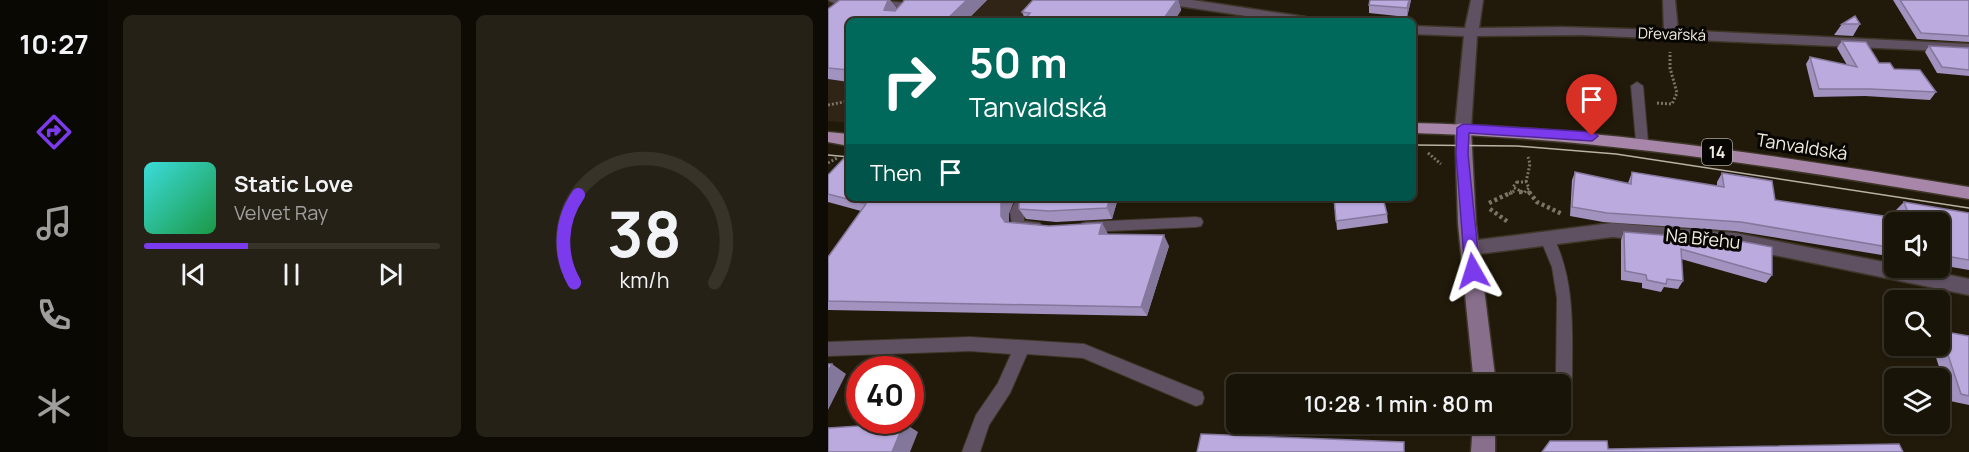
<!DOCTYPE html>
<meta charset="utf-8">
<style>
:root{--surface:#191408;--page:#262116;--text:#f1f3f6;--muted:#9f9e9c;--line:#373329;--accent:#7c3aed}
body{margin:0;font-family:Manrope,sans-serif;background:var(--page);color:var(--text);height:100vh;display:flex;flex-direction:column;font-size:22px;white-space:nowrap}
*{box-sizing:border-box;margin:0}
p{font-size:20px;color:var(--muted)}
.icon{flex:none;width:33px;height:33px;fill:none;stroke:currentColor;stroke-width:2;stroke-linecap:round;stroke-linejoin:round}
.map{position:relative;flex:1;overflow:hidden}
.panel{display:flex;flex-direction:column;gap:15px;padding:15px;background:#0e0b04;width:720px}
.panel>*{flex:none}
.top-card{position:absolute;left:18px;top:18px;width:570px;height:183px;border-radius:9px;box-shadow:0 2px 4px #0004,0 0 0 2px var(--line);background:#00695c;color:#fff;overflow:hidden}
.buttons{position:absolute;left:1056px;top:212px;display:grid;gap:12px}
.buttons a{display:grid;place-items:center;width:66px;height:66px;border-radius:9px;background:var(--surface);box-shadow:0 2px 4px #0004,0 0 0 2px var(--line);font-size:30px}
.speed{position:absolute;left:18px;top:356px;display:flex;gap:12px;font-size:30px;font-weight:700;text-align:center}
.speed>*{display:grid;place-content:center;width:78px;height:78px;border-radius:50%;background:var(--surface);box-shadow:0 2px 4px #0004,0 0 0 2px var(--line);line-height:1}
.speed .limit{border:9px solid #d22;background:#fff;color:#111}
.pin{position:absolute;display:grid;place-items:center;width:51px;height:51px;color:#fff;margin:-62px -26px;border-radius:50% 50% 50% 0;rotate:-45deg;box-shadow:0 0 6px #0007}
.pin .icon{rotate:45deg}
.me{position:absolute;width:66px;margin:-33px;rotate:354deg;stroke-linejoin:round;filter:drop-shadow(0 0 4px #0008)}
.turn{display:flex;align-items:center;gap:21px;height:126px;padding:0 24px;font-size:27px}
.turn .icon{width:78px;height:78px;stroke-width:2.5}
.turn b{display:block;font-size:42px;line-height:51px}
.then{display:flex;align-items:center;height:57px;padding:0 24px;background:#0003;gap:12px;font-size:22px}
.panel .tile{flex:1;display:flex;flex-direction:column;justify-content:center;gap:9px;min-width:0;padding:0 21px;border-radius:9px;background:var(--page)}
.panel .dial{align-items:center;gap:0}
.dial svg{height:156px;overflow:visible;fill:none;stroke:var(--line);stroke-width:7;stroke-linecap:round;text-anchor:middle}
.dial text{fill:var(--text);stroke:none}
.song{display:flex;align-items:center;gap:18px}
.cover{width:72px;height:72px;border-radius:9px;background:linear-gradient(135deg,hsl(180 70% 55%),hsl(140 70% 35%))}
.played{height:6px;border-radius:3px;background:linear-gradient(90deg,var(--accent) 35%,var(--line) 35%)}
.keys{display:flex;justify-content:space-around;direction:ltr}
.panel .tiles{flex:1;display:grid;gap:15px;grid-template-columns:repeat(2,1fr)}
.trip{position:absolute;left:398px;top:374px;width:345px;height:60px;border-radius:9px;background:var(--surface);box-shadow:0 2px 4px #0004,0 0 0 2px var(--line);font-weight:600;line-height:60px;text-align:center}
main{display:flex;flex:1;min-height:0}
.menu{display:flex;flex-direction:column;width:108px;justify-content:space-around;align-items:center;background:#0a0803;color:var(--muted)}
.menu .icon{width:42px;height:42px}
.menu .selected{color:var(--accent)}
.menu b{font-size:27px;color:var(--text)}
.map>svg:first-child{display:block}
</style>
<main>
<nav class="menu">
<b>10:27</b>
<svg class="icon selected" aria-label="directions" viewBox="0 0 24 24"><path d="M12 3l9 9-9 9-9-9zM9 14v-3h6M13 9l2 2-2 2"/></svg>
<svg class="icon" aria-label="music" viewBox="0 0 24 24"><path d="M9 18V5l10-2v13"/><circle cx="6" cy="18" r="3"/><circle cx="16" cy="16" r="3"/></svg>
<svg class="icon" aria-label="phone" viewBox="0 0 24 24"><path d="M5 4h4l2 5-3 2q2 4 5 5l2-3 5 2v4C11 20 4 13 5 4z"/></svg>
<svg class="icon" aria-label="climate" viewBox="0 0 24 24"><path d="M12 3v18M4 7l16 10M4 17L20 7"/></svg>
</nav>
<section class="panel">
<div class="tiles">
<div class="tile">
<div class="song"><i class="cover"></i><div><b>Static Love</b><p>Velvet Ray</p></div></div>
<div class="played"></div>
<div class="keys"><svg class="icon" aria-label="previous" viewBox="0 0 24 24"><path d="M18 5L8 12l10 7zM5 5v14"/></svg><svg class="icon" aria-label="pause" viewBox="0 0 24 24"><path d="M8 5v14M16 5v14"/></svg><svg class="icon" aria-label="next" viewBox="0 0 24 24"><path d="M6 5l10 7-10 7zM19 5v14"/></svg></div>
</div>
<div class="tile dial"><svg viewBox="0 0 100 80">
<path d="M14 69A42 42 0 1 1 86 69"/>
<path d="M14 69A42 42 0 0 1 16 24" stroke="#7c3aed"/>
<text x="50" y="56" font-size="32" font-weight="700">38</text>
<text x="50" y="72" font-size="11">km/h</text>
</svg></div>
</div>
</section>
<div class="map">
<svg width="1141" height="452" viewBox="0 0 1141 452">
<rect width="100%" height="100%" fill="#211a0a"/>
<!-- education -->
<polygon fill="#302416" points="0,0 357,0 350,21 21,21 21,123 0,121"/>
<g fill="none" stroke-linecap="round" stroke-linejoin="round">
<!-- lane casing -->
<g stroke="#3e3728" stroke-width="2">
<g id="lane">
<path d="M0,0H31L33,2C26,7 6,5 0,0Z"/>
<polygon points="48,0 79,3 82,14 76,21 66,21 72,14 71,8 45,5 45,1"/>
<polygon points="809,82 815,86 820,142 814,146 808,142 803,86"/>
<polygon points="189,198 203,198 196,212 196,221 212,223 214,227 212,231 207,232 185,230 182,212"/>
<polygon points="368,217 373,218 375,222 373,226 368,227 259,232 254,231 252,227 254,223 259,222"/>
<path d="M719,233L724,234C748,281 744,331 744,382L742,387L732,392V384H724L728,378L729,298L724,267L712,238L714,234Z"/>
<polygon points="142,337 256,344 374,392 376,398 374,404 368,406 255,358 199,354 182,393 161,425 152,452 134,452 148,415 170,383 183,354 142,351 0,356 0,342"/>
</g>
</g>
<!-- street casing -->
<g stroke="#3e3728" stroke-width="3">
<g id="street">
<polygon points="346,0 364,0 478,17 485,21 452,21 351,6 346,5"/>
<polygon points="643,0 655,0 651,28 733,27 836,30 835,0 847,0 850,30 1141,44 1141,52 754,35 649,36 643,128 641,132 629,132 627,128 636,36 585,34 585,26 637,28"/>
<polygon points="784,223 907,233 1066,264 1066,267 1081,267 1141,279 1141,295 907,247 784,237 642,255 635,253 633,248 635,243 642,241"/>
</g>
</g>
<!-- secondary casing -->
<g stroke="#3e3728" stroke-width="3">
<g id="secondary">
<polygon points="635,123 641,124 643,128 648,224 668,384 646,384 630,224 627,128 629,124"/>
<polygon points="645,423 667,423 667,452 643,452"/>
</g>
</g>
<!-- primary casing -->
<g stroke="#3e3728" stroke-width="3">
<g id="primary">
<path d="M585,123C773,127 956,157 1141,187V199C956,168 773,138 585,133Z"/>
<polygon points="0,132 21,134 21,146 0,142"/>
</g>
</g>
<!-- path-far1 -->
<g stroke="#7a7466" stroke-width="3" stroke-dasharray="2 2" stroke-linecap="butt">
<polyline points="829,103 844,104 849,93 842,68 842,52"/>
<polyline points="0,105 21,101"/>
<polyline points="600,153 613,164"/>
<polyline points="0,163 9,158"/>
<polygon points="689,182 698,182 701,188 696,193 685,187"/>
<polyline points="698,182 702,164 700,157"/>
<polyline points="700,191 702,194"/>
<polyline points="681,194 688,190"/>
</g>
<!-- path -->
<g stroke="#7a7466" stroke-width="4.5" stroke-dasharray="3 3" stroke-linecap="butt">
<polyline points="691,192 697,192"/>
<polyline points="701,192 709,202 734,214"/>
<polyline points="661,203 684,192"/>
<polyline points="662,209 680,222"/>
</g>
<!-- lane -->
<use href="#lane" fill="#605162" fill-rule="evenodd"/>
<!-- street -->
<use href="#street" fill="#605162" fill-rule="evenodd"/>
<!-- secondary -->
<use href="#secondary" fill="#886f8b" fill-rule="evenodd"/>
<!-- primary -->
<use href="#primary" fill="#a786aa" fill-rule="evenodd"/>
<!-- tram -->
<g stroke="#b7b2a5" stroke-width="1.5">
<polyline points="585,145 689,146 788,154 1141,208"/>
<polyline points="0,155 21,157"/>
</g>
</g>
<!-- wall -->
<g fill="#a192bf">
<polygon points="12,0 62,0 69,9 76,1 76,0 159,0 138,21 21,21 21,82 0,79 0,9"/>
<polygon points="205,0 350,0 353,10 346,21 198,21 194,12"/>
<polygon points="583,0 579,17 541,13 541,5"/>
<polygon points="1065,0 1141,0 1141,42 1089,39"/>
<polygon points="1014,24 1032,24 1025,36 1006,35"/>
<polygon points="1014,41 1051,63 1066,69 1108,92 1102,100 1037,96 986,97 978,64 982,57 1019,65 1009,48"/>
<polygon points="1101,46 1141,48 1141,76 1109,73 1097,52"/>
<polygon points="747,172 800,183 804,172 889,186 889,182 894,173 947,200 1071,218 1068,210 1076,202 1141,213 1141,270 1112,265 1112,222 1066,222 1066,257 907,231 775,222 742,216 744,180"/>
<polygon points="0,194 21,198 187,198 181,213 181,222 221,226 274,223 280,235 341,246 319,316 0,310 0,257 33,211 0,202"/>
<polygon points="193,198 290,198 284,219 228,222 198,219 191,209"/>
<polygon points="506,198 559,214 560,223 509,230"/>
<polygon points="796,232 944,275 938,283 853,259 855,281 850,289 836,287 833,292 814,288 814,283 793,280 793,240"/>
<polygon points="1112,331 1141,336 1141,405 1122,401 1104,345 1112,345"/>
</g>
<!-- shaded-wall -->
<g fill="#83779b">
<polygon points="60,0 62,0 69,10 65,21 56,10"/>
<polygon points="139,0 159,0 138,21 117,21"/>
<polygon points="349,0 350,0 353,10 346,21 334,21"/>
<polygon points="581,0 583,0 579,17 579,8"/>
<polygon points="175,198 187,198 181,213 181,226 177,222 173,216 173,203"/>
<polygon points="282,198 290,198 284,219 279,208"/>
<polygon points="274,223 280,234 277,245 271,234"/>
<polygon points="336,235 341,246 319,316 313,307"/>
<polygon points="4,364 18,374 0,410 0,371"/>
<polygon points="76,423 90,432 82,452 64,452"/>
</g>
<!-- building -->
<g fill="#bbaade" stroke="#83779b" stroke-width="1.5">
<polygon points="12,0 60,0 56,10 67,11 76,1 76,0 139,0 117,21 21,21 21,70 0,68 0,9"/>
<polygon points="205,0 349,0 334,21 220,21 197,19 202,13 194,12"/>
<polygon points="542,0 581,0 579,8 541,5"/>
<polygon points="1072,0 1141,0 1141,36 1093,33"/>
<polygon points="1027,16 1032,24 1014,24"/>
<polygon points="1014,41 1038,42 1051,63 1062,63 1066,69 1092,70 1108,92 1042,89 991,89 982,57 1029,67"/>
<polygon points="1101,46 1141,48 1141,70 1114,67"/>
<polygon points="17,157 21,158 21,198 175,198 173,203 173,216 177,222 221,226 274,223 271,234 336,235 313,307 0,301 0,257 38,204 0,194 0,175"/>
<polygon points="747,172 803,184 804,172 896,187 894,173 944,181 947,200 1083,220 1076,202 1141,213 1141,260 1112,255 1112,222 1066,222 1066,248 913,222 779,213 744,207"/>
<polygon points="193,198 282,198 279,208 221,211 191,209 191,202"/>
<polygon points="506,198 555,198 559,214 508,221"/>
<polygon points="796,232 912,241 944,247 944,275 853,249 855,281 839,279 838,284 819,280 818,275 797,271"/>
<polygon points="1112,331 1141,336 1141,396 1133,394"/>
<polygon points="0,364 4,364 0,371"/>
<polygon points="76,423 64,452 0,452 0,428"/>
<polygon points="373,434 576,442 576,452 369,452"/>
<polygon points="722,441 779,441 780,449 1071,444 1075,452 714,452"/>
</g>
<!-- route -->
<polygon fill="#7c3aed" stroke="#51269a" stroke-width="1.5" points="635,124 764,132 770,136 764,141 641,133 640,154 652,271 650,275 639,275 637,271 628,154 629,128"/>
<g text-anchor="middle" dominant-baseline="central" stroke-width="6" stroke-linejoin="round" paint-order="stroke">
<!-- far-street labels -->
<g font-size="15" fill="#f1ece1" stroke="#080602">
<text transform="translate(844 34) rotate(2)">Dřevařská</text>
</g>
<!-- shield labels -->
<rect fill="#080602" stroke="#aba79e" stroke-width="1.5" x="874" y="139" width="30" height="26" rx="4.5"/>
<g font-size="16" font-weight="bold" fill="#f1ece1">
<text x="889" y="152">14</text>
</g>
<!-- street labels -->
<g font-size="18" fill="#f1ece1" stroke="#080602">
<text transform="translate(974 146) rotate(9)">Tanvaldská</text>
<text transform="translate(875 238) rotate(6)">Na Břehu</text>
</g>
</g>
</svg>
<div class="buttons">
<a><svg class="icon" aria-label="sound" viewBox="0 0 24 24"><path d="M4 9h4l5-4v14l-5-4H4zM17 9q2 3 0 6"/></svg></a>
<a><svg class="icon" aria-label="search" viewBox="0 0 24 24"><circle cx="10" cy="10" r="6"/><path d="M15 15l6 6"/></svg></a>
<a><svg class="icon" aria-label="layers" viewBox="0 0 24 24"><path d="M12 4l9 5-9 5-9-5zM3 14l9 5 9-5"/></svg></a>
</div>
<div class="speed"><div class="limit">40</div></div>
<div class="pin" style="left:764px;top:136px;background:#d93025"><svg class="icon" aria-label="arrive" viewBox="0 0 24 24"><path d="M6 21V4h12l-3 4 3 4H6"/></svg></div>
<svg class="me" style="left:645px;top:271px" viewBox="-20 -20 40 40"><path d="M0-17L14 15 0 8-14 15z" fill="#7c3aed" stroke="#fff" stroke-width="4"/></svg>
<div class="trip">10:28 · 1 min · 80 m</div>
<div class="top-card">
<div class="turn"><svg class="icon" aria-label="right" viewBox="0 0 24 24"><path d="M7 20v-9h11M14 6l5 5-5 5"/></svg><div><b>50 m</b>Tanvaldská</div></div>
<div class="then">Then<svg class="icon" aria-label="arrive" viewBox="0 0 24 24"><path d="M6 21V4h12l-3 4 3 4H6"/></svg></div>
</div>
</div>
</main>
